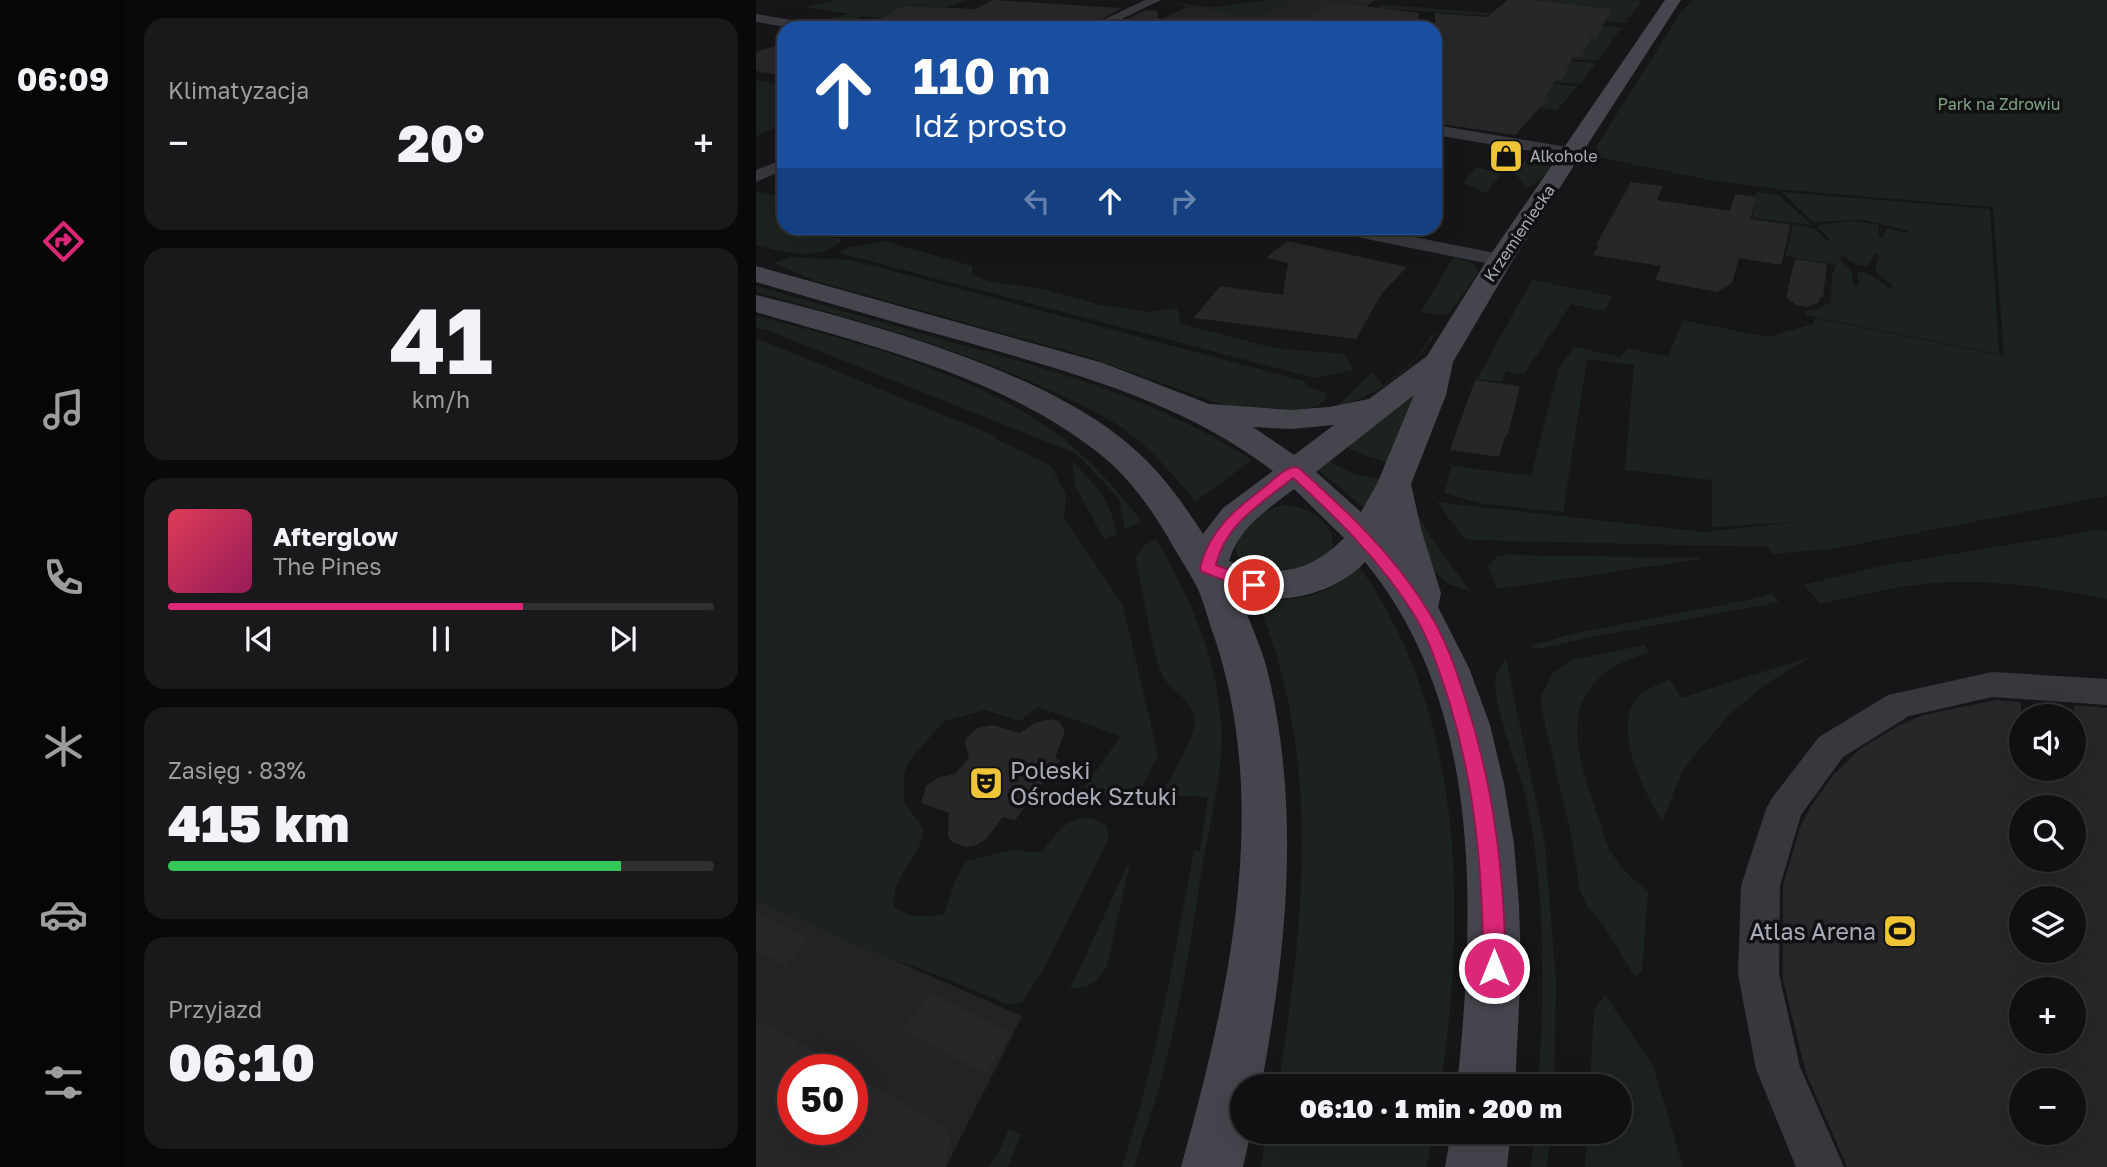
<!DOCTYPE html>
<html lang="pl">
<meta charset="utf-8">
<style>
:root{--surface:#101012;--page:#19191b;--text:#f1f3f6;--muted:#9c9d9f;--line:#303032;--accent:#db2777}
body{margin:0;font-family:"Golos Text",sans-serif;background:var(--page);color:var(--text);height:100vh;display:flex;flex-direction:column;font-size:26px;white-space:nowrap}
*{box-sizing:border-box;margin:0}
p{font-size:23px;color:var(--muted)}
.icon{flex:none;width:38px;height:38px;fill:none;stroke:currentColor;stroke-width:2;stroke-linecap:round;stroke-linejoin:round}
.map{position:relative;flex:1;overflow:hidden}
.drawer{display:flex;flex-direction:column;gap:18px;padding:18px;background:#09090a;width:630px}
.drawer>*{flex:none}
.top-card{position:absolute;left:21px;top:21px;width:665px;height:214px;border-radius:21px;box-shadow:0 7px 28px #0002,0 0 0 2px var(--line);background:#1a4fa0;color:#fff;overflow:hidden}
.buttons{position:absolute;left:1253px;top:704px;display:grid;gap:14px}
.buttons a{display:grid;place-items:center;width:77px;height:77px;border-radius:50%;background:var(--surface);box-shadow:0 7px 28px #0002,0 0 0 2px var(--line);font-size:35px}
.speed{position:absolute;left:21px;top:1054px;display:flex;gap:14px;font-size:35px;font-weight:700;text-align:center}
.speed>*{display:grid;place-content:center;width:91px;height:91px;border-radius:50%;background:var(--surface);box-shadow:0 7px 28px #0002,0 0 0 2px var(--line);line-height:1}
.speed .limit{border:10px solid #d22;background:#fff;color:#111}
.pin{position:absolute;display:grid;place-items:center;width:60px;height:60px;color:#fff;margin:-30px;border:4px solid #fff;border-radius:50%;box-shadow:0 2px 7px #0007}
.me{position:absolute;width:77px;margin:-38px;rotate:0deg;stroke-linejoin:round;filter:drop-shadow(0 0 5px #0008)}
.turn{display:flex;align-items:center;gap:24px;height:147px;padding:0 21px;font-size:32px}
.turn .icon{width:91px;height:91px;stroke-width:2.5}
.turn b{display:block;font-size:49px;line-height:60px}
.lanes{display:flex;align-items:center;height:66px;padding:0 21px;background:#0003;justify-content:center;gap:35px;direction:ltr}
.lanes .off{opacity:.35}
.big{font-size:52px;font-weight:800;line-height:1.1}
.drawer .widget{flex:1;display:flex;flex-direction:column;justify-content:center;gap:10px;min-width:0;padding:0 24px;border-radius:21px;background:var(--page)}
.drawer .dial{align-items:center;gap:0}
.dial b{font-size:91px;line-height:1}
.song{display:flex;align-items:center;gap:21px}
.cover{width:84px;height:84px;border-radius:10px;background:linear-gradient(135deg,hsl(350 70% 55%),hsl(330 70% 35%))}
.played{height:7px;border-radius:4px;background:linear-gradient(90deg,var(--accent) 65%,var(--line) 65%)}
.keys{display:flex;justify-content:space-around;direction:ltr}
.heat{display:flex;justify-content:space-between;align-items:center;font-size:38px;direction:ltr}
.charge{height:10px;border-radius:5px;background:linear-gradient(90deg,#34c759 83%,var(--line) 0)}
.trip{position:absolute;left:474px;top:1074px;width:402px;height:70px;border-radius:35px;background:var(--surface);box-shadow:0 7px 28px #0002,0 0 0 2px var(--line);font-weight:800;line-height:70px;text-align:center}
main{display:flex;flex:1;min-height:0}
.tab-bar{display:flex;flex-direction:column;width:126px;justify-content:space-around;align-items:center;background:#060607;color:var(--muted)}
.tab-bar .icon{width:49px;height:49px}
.tab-bar .on{color:var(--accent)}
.tab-bar b{font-size:32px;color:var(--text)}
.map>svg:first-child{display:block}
</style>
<main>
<nav class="tab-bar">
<b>06:09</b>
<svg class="icon on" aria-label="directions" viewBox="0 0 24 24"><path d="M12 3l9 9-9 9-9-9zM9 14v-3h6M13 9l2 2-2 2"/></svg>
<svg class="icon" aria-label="music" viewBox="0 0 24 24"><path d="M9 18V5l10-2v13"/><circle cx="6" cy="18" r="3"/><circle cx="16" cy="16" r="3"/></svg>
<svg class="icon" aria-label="phone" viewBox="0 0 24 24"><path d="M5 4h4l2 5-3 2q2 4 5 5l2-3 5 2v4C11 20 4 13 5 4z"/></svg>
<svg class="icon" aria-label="climate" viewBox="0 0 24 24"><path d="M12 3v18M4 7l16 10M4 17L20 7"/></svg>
<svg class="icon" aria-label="car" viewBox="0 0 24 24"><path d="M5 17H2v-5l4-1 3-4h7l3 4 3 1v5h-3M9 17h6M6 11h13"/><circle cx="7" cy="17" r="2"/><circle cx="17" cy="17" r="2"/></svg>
<svg class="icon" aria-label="filters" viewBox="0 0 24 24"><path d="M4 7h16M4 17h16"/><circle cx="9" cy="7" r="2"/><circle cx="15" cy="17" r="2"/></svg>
</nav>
<section class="drawer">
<div class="widget"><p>Klimatyzacja</p>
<div class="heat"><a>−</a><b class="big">20°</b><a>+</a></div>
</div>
<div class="widget dial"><b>41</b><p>km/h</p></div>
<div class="widget">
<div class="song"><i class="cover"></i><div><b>Afterglow</b><p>The Pines</p></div></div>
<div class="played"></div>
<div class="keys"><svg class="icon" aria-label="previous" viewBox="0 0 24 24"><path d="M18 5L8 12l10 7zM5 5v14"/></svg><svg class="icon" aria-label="pause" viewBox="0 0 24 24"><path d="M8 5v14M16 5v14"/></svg><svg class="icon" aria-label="next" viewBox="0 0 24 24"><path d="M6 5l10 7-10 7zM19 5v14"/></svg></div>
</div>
<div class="widget"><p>Zasięg · 83%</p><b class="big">415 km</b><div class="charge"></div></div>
<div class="widget"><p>Przyjazd</p><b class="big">06:10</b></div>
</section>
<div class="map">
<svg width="1351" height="1167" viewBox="0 0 1351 1167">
<rect width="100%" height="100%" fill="#161618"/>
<!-- built -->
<g fill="#232225" fill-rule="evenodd">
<polygon points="536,0 619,0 580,28 387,28 433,6 503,17"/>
<path d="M0,900L266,1016L190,1167H0ZM37,1069H96V1129H37Z"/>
</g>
<!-- green -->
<g fill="#1c231e" fill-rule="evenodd">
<polygon points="83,0 209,0 156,21 171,7 146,6 127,17 194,28 108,16 82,25 85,27 60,22 94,14 49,7"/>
<polygon points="515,0 536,0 503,17 431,7 417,3 455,7"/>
<polygon points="780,0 878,0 886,1 872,18 855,16 872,19 869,23 832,19 851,14 855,9"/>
<polygon points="937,0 1351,0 1351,496 1082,548 1016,554 1012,547 713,540 706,536 681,502 946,532 1044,522 956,527 956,480 869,470 878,365 831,359 807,512 727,504 688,493 696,466 775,476 803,367 819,347 864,357 872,348 912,357 927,320 1012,337 1057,324 1059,318 1248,356 1237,207 1020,189 954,180 842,157 841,146 925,12"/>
<polygon points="625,4 730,13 738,16 621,8"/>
<polygon points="758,16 867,28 854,41 856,42 841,61 811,59 824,58 829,36 841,37 843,32"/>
<polygon points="713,52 838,63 840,63 824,84 793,82 792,79 806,80 809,74"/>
<polygon points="688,74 821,86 822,86 801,110 771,106 772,104 786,105 789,98"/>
<polygon points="0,80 28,86 28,124 0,136"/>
<polygon points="777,150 791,153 797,162 788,176 771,189 759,173"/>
<polygon points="720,167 745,174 730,193 707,183"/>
<path d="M0,191L28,197V214L24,221L28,222V228H46L87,240C63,262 29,253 0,245Z"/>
<polygon points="1001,192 1022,195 1056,225 997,218"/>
<path d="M1026,192L1234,209L1243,354L1049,315L1051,310L1057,311L1075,302L1076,275L1081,265L1030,256L1037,224L1059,229L1070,240H1074L1062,227L1066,224L1098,221L1123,225L1122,237L1127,238L1131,228L1149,233L1153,231L1108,220L1057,222ZM1118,254L1123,255L1119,271L1139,287L1132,288C1122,281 1114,271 1101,272L1103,285H1097L1096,272L1083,257L1089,256C1096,263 1102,267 1113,265Z"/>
<polygon points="129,241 216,266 216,274 232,281 291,290 344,305 393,312 421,308 425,324 518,348 588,354 597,370 559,378 83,253 94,247"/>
<polygon points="34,257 95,260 548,381 550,387 571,393 570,399 562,406 548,409 546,414 473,407 329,356 60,281 18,263"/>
<polygon points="698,257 718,264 722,272 694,313 683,315 665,312"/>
<polygon points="776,280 857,296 848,311 815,304 768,374 750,372 745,382 721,379"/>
<path d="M0,286C70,306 140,326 210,346C311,374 408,403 496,460L440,501C420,479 401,455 377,436C354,417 325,405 298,392C202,347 102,320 0,292Z"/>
<path d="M0,316C98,341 214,372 297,431C332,457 360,488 386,522L369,529L363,499L324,457L314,451L10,330L0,328Z"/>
<path d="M676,334L679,335C655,372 622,394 581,407L616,372L627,385C647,372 664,356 676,334Z"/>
<path d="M0,338L241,437L240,439L295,466L310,495L308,518L367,606L402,755L379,800C370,809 363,806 352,802L349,794L328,788L365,736L282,707L264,721L229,710L188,721L153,761L148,775V802L168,829C164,862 135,872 138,908L157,916L188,915L201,876L210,861L260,849L276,853L287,851C305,827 320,806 351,826L353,837L287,970L266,1003L253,1005L184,976L111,950L0,900Z"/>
<polygon points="664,384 632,462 613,457 586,445"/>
<polygon points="568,459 600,475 624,479 611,510 559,467"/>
<path d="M316,461C338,484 356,502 361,535L348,539L319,485Z"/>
<polygon points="654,501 672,533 713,590 692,584 678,571"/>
<path d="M529,505C551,507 566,515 576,535L577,546L570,557C559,562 546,570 535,573C528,575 519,572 513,571C449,562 490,511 529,505Z"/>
<path d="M1343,530L1351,531V599C1302,589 1252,581 1202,582C1156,582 1109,594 1064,604L1048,585L1121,567Z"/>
<path d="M400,539C433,594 461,658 465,723C468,767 456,813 448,856C437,926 427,996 409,1065C401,1099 388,1133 378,1167H366C400,1063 418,958 438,851H444L452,797L405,795C414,778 439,739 439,721C438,699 414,692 406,674C392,639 389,594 379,558L388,546Z"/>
<polygon points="752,555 944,558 945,559 741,589 732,566 741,557"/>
<path d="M602,565C709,713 711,914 684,1087H522C548,924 567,754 500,599C536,604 578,595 602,565Z"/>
<polygon points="1015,593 1023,602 821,640 783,649 774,646 819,633 997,599"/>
<path d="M889,645L894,653C864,661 836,674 825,706C813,743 833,788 844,822C847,832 849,844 855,852C864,867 878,882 892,891L886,970L879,977L850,929L831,906L824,891L816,839L786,710L785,697L796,674L816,660Z"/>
<path d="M1056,656L1010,684L972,716L927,769L906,822C889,793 856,730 880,699C887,690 903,685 913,679L925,698Z"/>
<path d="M750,659L789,844L800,981L798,1087H782C789,997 790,877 768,790C761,763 735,701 740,677C741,670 745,664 750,659Z"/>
<polygon points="375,858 351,966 340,981 330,987 314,989"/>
<polygon points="849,995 897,1066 927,1167 829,1167 831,1132 864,1132 864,1087 834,1087 838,1010"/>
<polygon points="253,1129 265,1135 252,1167 232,1167 241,1156"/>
<polygon points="512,1132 677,1132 671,1167 504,1167"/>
<polygon points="779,1132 795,1132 791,1167 775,1167"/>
</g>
<!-- building -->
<g fill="#272629" fill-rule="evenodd">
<polygon points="237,0 366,8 328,28 108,28 146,6 219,9"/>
<polygon points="752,0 780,0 855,9 841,37 835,37 825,58 817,57 806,80 799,80 786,105 759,135 679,123 679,13 731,17"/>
<polygon points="576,2 663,13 662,28 530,28"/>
<polygon points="390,10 402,11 401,28 353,28"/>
<polygon points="28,43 28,76 0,71 0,52"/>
<polygon points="875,182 907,186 901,200 974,211 979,194 1001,197 994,219 1032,224 1034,227 1025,265 983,258 976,283 961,292 899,280 905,266 837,255 843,245 840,245"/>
<polygon points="531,241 651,267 626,293 600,339 438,318 464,286 527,295 532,263 510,258"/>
<polygon points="1039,259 1071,264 1067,297 1064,297 1063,302 1052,307 1040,305 1030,297"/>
<polygon points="719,380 764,386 752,434 750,434 743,457 694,450"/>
<path d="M1240,700L1265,702V768H1318V705L1351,708V1167H1091L1050,1073L1027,980V886L1044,827L1055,806L1078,774L1104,749L1142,726L1167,715ZM1265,807H1318V859H1265ZM1265,898H1318V950H1265ZM1265,989H1318V1041H1265ZM1265,1080H1318V1132H1265Z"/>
<polygon points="296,719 303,721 309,732 299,758 304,760 259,820 247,817 230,839 221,845 210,847 196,842 192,836 193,813 165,803 170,786 183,777 199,774 213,758 209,742 211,737 222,728 236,725 264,733 279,723"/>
<polygon points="0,912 53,939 29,965 0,950"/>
<polygon points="175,993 256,1034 229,1073 146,1030"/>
<polygon points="0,1018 88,1069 37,1069 37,1129 96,1129 96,1074 190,1128 195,1137 188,1167 0,1167"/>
</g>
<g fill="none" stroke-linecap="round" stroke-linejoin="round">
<!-- street -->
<g fill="#37383d" fill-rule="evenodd">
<polygon points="389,0 405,0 347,28 330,28"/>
<polygon points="0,14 59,24 65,28 36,28 0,22"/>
<polygon points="679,125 817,148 825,153 817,158 679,135"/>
<polygon points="28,159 28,170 0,182 0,170"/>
<polygon points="577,228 612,228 744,254 751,256 754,260 751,264 744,266 586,234"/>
<polygon points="1236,672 1351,679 1351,705 1236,697 1153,716 1087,757 1045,815 1024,886 1023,974 1044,1067 1088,1167 1040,1167 1000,1069 982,974 985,886 1010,809 1016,798 1063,737 1132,695"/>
</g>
<!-- secondary -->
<g fill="#45464d" fill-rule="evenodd">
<path d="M909,0H925L757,260L697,362L690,395L655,484L665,529L685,593L682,607L713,668L734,725L748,784L758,844L763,905L765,966L759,1087H701C719,912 728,706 609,562C579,594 524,607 483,594C492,618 504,644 511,669C545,808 531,947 505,1087H486V1132H495L487,1167H425C472,998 516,807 458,636C452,620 448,602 441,587C434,574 426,561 418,548C398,512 373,476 340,451C243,376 116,346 0,312V295C111,322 291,371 377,448C405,472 427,503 447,534L467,508L517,471C427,402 317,373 210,342C140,323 70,302 0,282V266L347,363L453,404L535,410L573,407L613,399L671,356L731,260ZM658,395L621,484L605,512L560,472ZM578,425L538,455L497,427L535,429ZM538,489L588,538C552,574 520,578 473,561C483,527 511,510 538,489Z"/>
<polygon points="695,1132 755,1132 751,1167 689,1167"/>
</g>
</g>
<!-- route -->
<path fill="#db2777" stroke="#8e194d" stroke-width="2" d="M538,467L543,468C590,510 637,554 671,609C689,637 700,669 710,701C739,790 748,875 750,968L746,976L738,979L731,976L727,968C727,875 720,790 693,701C683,671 674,640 657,613C624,561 582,519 537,478C506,503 469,524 460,565L504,581L506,585L504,589H492L446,572L444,568C453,529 481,508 511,485C519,478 528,469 538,467Z"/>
<!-- icons -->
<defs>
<g id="shop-square" transform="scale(1.75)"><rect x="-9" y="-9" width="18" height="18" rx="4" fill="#f0c437" stroke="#111113"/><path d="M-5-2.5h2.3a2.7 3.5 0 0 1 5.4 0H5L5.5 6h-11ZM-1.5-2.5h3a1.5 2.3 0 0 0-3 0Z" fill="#111"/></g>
<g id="theatre-square" transform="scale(1.75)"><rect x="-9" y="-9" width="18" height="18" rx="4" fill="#f0c437" stroke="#111113"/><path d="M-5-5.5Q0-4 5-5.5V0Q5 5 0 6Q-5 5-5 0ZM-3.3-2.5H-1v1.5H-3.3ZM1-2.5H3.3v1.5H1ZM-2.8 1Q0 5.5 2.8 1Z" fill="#111"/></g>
<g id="stadium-square" transform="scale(1.75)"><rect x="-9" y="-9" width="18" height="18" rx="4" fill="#f0c437" stroke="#111113"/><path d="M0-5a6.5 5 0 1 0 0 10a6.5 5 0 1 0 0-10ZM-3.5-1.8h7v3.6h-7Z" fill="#111"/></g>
</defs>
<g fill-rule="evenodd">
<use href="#shop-square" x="750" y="156"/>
<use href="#theatre-square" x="230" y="783"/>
<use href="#stadium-square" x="1144" y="931"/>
</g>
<g text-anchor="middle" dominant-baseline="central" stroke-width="7" stroke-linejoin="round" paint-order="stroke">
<!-- far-park labels -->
<g font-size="16" fill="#80a385" stroke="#111113">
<text x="1243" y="104">Park na Zdrowiu</text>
</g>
<!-- far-poi labels -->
<g font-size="16" fill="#a8acb8" stroke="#111113" text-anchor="start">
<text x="774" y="156">Alkohole</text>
</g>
<!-- far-street labels -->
<g font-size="16" fill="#a8acb8" stroke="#111113">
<text transform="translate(763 233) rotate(-56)">Krzemieniecka</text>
</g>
<!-- near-poi labels -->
<g font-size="23" fill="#a8acb8" stroke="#111113" text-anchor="start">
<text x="254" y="770">Poleski<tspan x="254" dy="26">Ośrodek Sztuki</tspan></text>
<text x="1120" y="931" text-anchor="end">Atlas Arena</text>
</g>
</g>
</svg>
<div class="buttons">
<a><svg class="icon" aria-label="sound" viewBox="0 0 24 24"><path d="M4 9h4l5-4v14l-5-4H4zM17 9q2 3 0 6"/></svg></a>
<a><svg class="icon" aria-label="search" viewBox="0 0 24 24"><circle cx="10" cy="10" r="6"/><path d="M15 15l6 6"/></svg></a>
<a><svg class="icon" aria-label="layers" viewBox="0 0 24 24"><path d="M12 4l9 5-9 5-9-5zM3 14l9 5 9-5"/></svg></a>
<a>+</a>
<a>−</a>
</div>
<div class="speed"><div class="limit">50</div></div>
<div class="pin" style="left:498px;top:585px;background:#d93025"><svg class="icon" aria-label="arrive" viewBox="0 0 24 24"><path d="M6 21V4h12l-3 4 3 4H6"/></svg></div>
<svg class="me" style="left:738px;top:968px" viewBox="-20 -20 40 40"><circle r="17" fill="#db2777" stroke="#fff" stroke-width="3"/><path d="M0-11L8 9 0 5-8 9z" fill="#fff"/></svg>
<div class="trip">06:10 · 1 min · 200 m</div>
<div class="top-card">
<div class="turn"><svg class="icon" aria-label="ahead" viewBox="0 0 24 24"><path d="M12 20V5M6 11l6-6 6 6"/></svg><div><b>110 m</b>Idź prosto</div></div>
<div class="lanes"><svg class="icon off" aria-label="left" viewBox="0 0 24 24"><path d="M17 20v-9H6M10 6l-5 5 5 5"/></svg><svg class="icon" aria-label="ahead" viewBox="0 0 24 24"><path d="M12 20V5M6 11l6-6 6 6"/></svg><svg class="icon off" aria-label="right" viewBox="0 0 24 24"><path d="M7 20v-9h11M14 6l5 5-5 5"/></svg></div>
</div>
</div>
</main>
